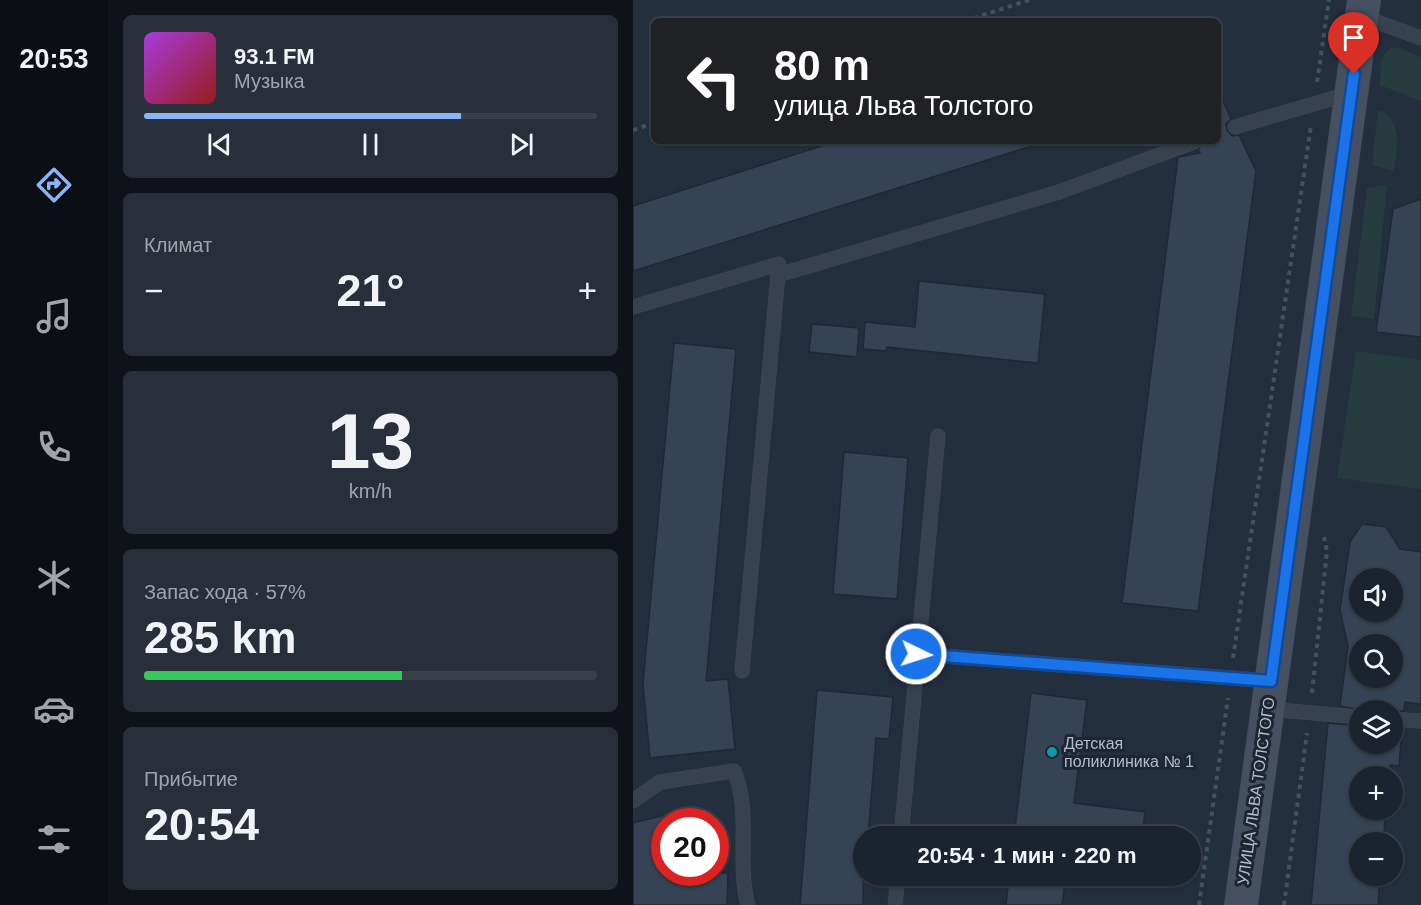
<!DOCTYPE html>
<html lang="ru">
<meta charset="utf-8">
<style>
:root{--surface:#1b232e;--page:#282f3a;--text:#f1f3f6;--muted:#a0a4aa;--line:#39404a;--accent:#8ab4f8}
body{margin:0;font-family:Helvetica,sans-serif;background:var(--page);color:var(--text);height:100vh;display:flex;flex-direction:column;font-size:22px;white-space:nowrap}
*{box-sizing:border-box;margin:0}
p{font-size:20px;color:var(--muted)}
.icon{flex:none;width:33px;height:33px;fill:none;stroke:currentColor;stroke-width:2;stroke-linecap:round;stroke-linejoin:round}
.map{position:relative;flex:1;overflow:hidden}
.sheet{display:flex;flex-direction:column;gap:15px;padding:15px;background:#0f1319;width:525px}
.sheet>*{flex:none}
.top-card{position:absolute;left:18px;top:18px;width:570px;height:126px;border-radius:9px;box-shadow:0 2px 4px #0004,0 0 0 2px var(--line);background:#202124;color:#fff;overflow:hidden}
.buttons{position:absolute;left:716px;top:568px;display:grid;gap:12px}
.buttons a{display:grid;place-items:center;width:54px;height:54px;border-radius:50%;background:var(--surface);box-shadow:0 2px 4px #0004,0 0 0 2px var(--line);font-size:30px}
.speed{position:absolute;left:18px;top:808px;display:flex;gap:12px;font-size:30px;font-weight:700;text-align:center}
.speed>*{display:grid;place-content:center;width:78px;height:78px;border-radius:50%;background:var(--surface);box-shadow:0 2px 4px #0004,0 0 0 2px var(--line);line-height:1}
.speed .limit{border:9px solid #d22;background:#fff;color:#111}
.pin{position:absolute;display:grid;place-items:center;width:51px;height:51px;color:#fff;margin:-62px -26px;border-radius:50% 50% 50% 0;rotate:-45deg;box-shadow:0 0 6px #0007}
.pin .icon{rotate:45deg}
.me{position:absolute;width:66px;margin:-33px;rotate:94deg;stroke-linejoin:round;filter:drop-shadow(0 0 4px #0008)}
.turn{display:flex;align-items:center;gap:21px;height:126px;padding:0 24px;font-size:27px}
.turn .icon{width:78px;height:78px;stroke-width:2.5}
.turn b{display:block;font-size:42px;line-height:51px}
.big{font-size:45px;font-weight:800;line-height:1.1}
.sheet .card{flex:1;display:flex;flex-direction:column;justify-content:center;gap:9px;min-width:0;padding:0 21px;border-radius:9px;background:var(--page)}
.sheet .dial{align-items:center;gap:0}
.dial b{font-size:78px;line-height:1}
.song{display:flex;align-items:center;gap:18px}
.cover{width:72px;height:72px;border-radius:9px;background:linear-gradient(135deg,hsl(280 70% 55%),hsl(0 70% 35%))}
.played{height:6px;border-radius:3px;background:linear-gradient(90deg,var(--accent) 70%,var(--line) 70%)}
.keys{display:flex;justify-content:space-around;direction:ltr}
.heat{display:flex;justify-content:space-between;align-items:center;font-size:33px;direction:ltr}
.charge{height:9px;border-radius:4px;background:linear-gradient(90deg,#34c759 57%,var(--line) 0)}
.trip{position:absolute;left:220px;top:826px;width:348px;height:60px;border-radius:30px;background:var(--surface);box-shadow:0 2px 4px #0004,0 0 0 2px var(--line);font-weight:800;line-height:60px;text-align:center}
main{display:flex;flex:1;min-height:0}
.menu{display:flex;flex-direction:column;width:108px;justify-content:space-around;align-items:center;background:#0b0e12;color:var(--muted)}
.menu .icon{width:42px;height:42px}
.menu .selected{color:var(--accent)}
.menu b{font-size:27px;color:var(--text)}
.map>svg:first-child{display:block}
</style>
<main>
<nav class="menu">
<b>20:53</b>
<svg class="icon selected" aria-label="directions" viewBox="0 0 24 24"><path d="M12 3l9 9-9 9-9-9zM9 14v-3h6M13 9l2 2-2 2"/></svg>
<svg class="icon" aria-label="music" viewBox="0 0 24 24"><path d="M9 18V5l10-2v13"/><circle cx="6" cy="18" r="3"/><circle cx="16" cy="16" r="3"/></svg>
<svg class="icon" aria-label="phone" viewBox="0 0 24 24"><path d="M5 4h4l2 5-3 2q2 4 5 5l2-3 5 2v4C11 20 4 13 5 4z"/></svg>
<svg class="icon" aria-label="climate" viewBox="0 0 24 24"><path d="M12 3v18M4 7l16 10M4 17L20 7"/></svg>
<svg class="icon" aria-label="car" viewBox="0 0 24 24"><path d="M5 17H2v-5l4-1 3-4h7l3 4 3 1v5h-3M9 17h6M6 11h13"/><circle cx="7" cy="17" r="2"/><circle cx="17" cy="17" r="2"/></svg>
<svg class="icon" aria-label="filters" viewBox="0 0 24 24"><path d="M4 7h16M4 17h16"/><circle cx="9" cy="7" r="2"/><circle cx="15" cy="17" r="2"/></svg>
</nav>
<section class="sheet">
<div class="card">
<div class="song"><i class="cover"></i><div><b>93.1 FM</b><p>Музыка</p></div></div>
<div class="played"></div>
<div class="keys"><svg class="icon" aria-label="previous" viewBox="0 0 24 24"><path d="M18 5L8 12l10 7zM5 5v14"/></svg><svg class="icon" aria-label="pause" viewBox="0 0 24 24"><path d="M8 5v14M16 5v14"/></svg><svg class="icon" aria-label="next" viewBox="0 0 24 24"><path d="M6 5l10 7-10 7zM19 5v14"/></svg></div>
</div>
<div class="card"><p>Климат</p>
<div class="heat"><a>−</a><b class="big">21°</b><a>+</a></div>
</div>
<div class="card dial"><b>13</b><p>km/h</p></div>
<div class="card"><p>Запас хода · 57%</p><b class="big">285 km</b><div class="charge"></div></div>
<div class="card"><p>Прибытие</p><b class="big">20:54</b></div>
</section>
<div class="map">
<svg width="788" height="905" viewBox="0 0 788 905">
<rect width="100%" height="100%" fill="#242f3e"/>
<!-- green -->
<g fill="#263c3f">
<path d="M763,47L788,57V101L747,85C748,71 745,50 763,47Z"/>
<path d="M745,111H750C770,128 764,147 761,171L739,165Z"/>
<polygon points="754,185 741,319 718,316 734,188"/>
<polygon points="723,351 788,360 788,489 704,478"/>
</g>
<!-- building -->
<g fill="#364354" stroke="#1f2835" stroke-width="1.5" fill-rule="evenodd">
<polygon points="585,90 598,119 593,124 594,130 599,136 606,135 623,171 565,611 489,603 545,157 567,153 565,150 570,141 585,141"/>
<polygon points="204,141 398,141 399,146 0,271 0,206"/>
<polygon points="788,199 788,337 743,332 760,209"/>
<polygon points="286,281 412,294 405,363 254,347 253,351 230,349 232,322 282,327"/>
<polygon points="179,324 226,328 224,357 176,352"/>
<polygon points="41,343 103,349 73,681 95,679 102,749 17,758 10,684"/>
<polygon points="211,452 275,458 264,599 200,594"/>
<path d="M729,524L753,527L767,549L788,552V704L772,702L771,711H732L707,706L715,646L707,610L717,542ZM726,579H759V612H726ZM726,645H759V678H726Z"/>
<polygon points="184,690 260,697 256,739 243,738 235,837 231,837 230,905 167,905"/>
<polygon points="398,693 454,700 441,803 512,812 509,837 381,837"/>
<polygon points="695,723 726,726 726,744 759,744 759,728 769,729 766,766 757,765 756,777 726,777 726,810 753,810 750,843 726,843 726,876 747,876 745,905 678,905"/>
<polygon points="32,815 32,873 95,873 94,905 0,905 0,823"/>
<polygon points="376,876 433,876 429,905 373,905"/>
</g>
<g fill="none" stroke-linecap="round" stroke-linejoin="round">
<!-- lane casing -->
<g stroke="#414a57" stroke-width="15">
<g id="lane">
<polyline points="728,16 788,38"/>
<polyline points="602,127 718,93"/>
<polyline points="145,275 426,192 561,142"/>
<polyline points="0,307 146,264 109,671"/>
<polyline points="283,654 638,681"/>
<polyline points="634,709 726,717"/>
<polyline points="759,719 788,721"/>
<path d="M0,801L27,782L101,771C119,812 103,862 115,905"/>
<polyline points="268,837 305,436"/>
<polyline points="262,905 265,876"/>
</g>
</g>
<!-- secondary casing -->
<g stroke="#414a57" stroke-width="34">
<polyline id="secondary" points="608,905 731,0"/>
</g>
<!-- path -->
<g stroke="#3f5557" stroke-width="4" stroke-dasharray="4.5 4.5" stroke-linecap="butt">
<polyline points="332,21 396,0"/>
<polyline points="684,82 696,0"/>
<polyline points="0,130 21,123"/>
<polyline points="600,658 678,125"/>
<polyline points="679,693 694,551 691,537"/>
<polyline points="566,905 595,698"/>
<polyline points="651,905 674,733"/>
</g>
<!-- lane -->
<use href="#lane" stroke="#38414e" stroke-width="14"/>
<!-- secondary -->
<use href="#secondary" stroke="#465061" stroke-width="33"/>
</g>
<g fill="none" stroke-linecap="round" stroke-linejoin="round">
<!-- route casing -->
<g stroke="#114b97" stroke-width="15">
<polyline id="route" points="283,654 638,681 721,74"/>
</g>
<!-- route -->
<use href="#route" stroke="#1a73e8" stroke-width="10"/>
</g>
<!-- markers -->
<circle fill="#0f9aa8" stroke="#1d2633" stroke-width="2" cx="419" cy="752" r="6"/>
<g text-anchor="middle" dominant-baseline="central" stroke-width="6" stroke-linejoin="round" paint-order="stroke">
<!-- poi labels -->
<g font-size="16" fill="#b4bcc9" stroke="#1d2633" text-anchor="start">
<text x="431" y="743">Детская<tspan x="431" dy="18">поликлиника № 1</tspan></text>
</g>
<!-- street labels -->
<g font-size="16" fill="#b4bcc9" stroke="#1d2633">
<text transform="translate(623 791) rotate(-82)">УЛИЦА ЛЬВА ТОЛСТОГО</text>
</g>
</g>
</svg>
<div class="buttons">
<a><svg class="icon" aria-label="sound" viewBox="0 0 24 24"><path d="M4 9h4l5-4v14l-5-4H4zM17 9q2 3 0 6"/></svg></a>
<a><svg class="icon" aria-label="search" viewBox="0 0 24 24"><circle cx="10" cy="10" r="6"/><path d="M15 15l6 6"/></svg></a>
<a><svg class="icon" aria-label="layers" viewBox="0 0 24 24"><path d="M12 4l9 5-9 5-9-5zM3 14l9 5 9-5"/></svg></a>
<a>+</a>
<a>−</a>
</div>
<div class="speed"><div class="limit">20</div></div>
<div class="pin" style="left:721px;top:74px;background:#d93025"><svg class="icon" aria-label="arrive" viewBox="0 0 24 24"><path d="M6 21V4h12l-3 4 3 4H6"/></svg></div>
<svg class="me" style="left:283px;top:654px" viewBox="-20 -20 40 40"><circle r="17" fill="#1a73e8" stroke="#fff" stroke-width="3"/><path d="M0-11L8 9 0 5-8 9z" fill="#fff"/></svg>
<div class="trip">20:54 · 1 мин · 220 m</div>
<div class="top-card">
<div class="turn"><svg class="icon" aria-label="left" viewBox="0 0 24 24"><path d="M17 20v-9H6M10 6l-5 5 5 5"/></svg><div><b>80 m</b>улица Льва Толстого</div></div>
</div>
</div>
</main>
